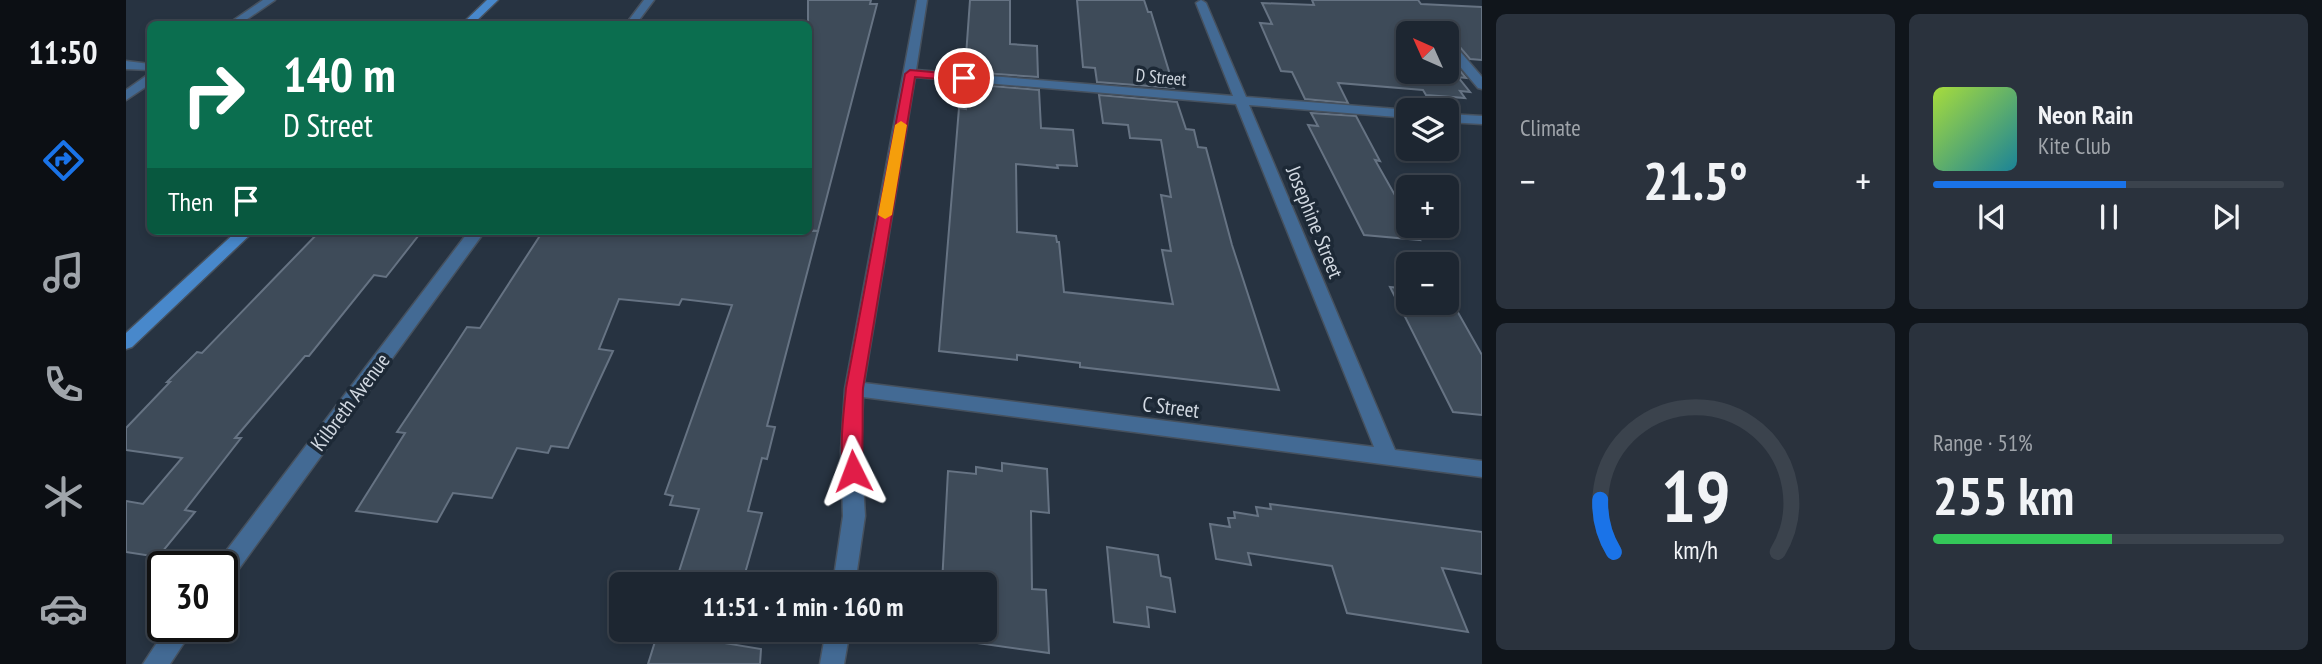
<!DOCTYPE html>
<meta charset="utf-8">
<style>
:root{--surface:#1d2631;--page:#2a323d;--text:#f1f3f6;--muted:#a0a5ab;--line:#3b434d;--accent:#1a73e8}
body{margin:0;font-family:"PT Sans Narrow",sans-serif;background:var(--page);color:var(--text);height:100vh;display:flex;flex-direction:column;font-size:26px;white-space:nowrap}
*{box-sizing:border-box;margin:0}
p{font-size:23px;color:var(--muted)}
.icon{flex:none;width:38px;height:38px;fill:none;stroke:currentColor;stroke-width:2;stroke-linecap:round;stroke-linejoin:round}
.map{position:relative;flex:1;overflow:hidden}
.panel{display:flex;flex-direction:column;gap:14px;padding:14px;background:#10151b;width:840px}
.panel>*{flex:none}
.hud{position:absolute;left:21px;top:21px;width:665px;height:214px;border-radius:10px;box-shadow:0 4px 10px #0003,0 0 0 2px var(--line);background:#0b6e4f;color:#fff;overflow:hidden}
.needle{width:46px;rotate:315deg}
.fabs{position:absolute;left:1270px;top:21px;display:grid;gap:14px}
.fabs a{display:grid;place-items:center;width:63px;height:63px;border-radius:10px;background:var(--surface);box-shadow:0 4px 10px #0003,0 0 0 2px var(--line);font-size:35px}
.speed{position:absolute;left:21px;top:551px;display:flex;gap:14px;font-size:35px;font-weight:700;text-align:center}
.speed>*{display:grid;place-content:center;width:91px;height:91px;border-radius:50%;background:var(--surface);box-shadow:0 4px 10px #0003,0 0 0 2px var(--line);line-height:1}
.speed .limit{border:4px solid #111;border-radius:10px;background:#fff;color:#111}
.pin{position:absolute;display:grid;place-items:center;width:60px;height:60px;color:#fff;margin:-30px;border:4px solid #fff;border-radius:50%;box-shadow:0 2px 7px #0007}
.me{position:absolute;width:77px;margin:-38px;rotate:357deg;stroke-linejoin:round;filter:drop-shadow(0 0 5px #0008)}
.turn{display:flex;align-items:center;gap:24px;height:147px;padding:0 21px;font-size:32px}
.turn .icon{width:91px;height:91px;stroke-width:2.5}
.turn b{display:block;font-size:49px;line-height:60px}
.then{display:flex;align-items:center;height:66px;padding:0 21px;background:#0003;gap:14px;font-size:26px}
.big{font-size:52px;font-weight:800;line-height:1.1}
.panel .tile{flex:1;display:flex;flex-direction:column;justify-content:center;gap:10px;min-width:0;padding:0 24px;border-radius:10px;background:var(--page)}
.panel .dial{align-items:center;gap:0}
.dial svg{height:182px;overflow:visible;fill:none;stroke:var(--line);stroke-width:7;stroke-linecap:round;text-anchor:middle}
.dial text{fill:var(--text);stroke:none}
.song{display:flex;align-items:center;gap:21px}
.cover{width:84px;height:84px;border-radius:10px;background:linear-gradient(135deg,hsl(80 70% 55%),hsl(190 70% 35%))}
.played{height:7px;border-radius:4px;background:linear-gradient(90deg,var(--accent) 55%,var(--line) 55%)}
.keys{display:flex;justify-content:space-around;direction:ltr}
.heat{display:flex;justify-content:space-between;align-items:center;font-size:38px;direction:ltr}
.charge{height:10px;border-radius:5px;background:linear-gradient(90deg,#34c759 51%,var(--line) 0)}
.panel .tiles{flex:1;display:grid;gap:14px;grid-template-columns:repeat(2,1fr)}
.trip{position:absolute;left:483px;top:572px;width:388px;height:70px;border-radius:10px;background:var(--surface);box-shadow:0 4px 10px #0003,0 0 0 2px var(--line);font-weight:800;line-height:70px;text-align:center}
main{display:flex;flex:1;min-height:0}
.tab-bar{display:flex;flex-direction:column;width:126px;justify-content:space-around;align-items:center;background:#0c0f14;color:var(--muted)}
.tab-bar .icon{width:49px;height:49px}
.tab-bar .on{color:var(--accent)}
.tab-bar b{font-size:32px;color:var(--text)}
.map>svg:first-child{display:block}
</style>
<main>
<nav class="tab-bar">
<b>11:50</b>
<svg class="icon on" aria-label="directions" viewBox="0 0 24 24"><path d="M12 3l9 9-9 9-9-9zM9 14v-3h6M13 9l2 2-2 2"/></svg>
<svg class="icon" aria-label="music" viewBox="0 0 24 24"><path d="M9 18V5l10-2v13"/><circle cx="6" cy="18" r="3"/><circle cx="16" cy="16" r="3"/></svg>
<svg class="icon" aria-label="phone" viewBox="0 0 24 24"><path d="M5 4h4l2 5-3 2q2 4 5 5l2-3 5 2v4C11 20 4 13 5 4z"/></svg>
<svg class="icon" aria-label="climate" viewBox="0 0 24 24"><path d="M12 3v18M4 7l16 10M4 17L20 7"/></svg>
<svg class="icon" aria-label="car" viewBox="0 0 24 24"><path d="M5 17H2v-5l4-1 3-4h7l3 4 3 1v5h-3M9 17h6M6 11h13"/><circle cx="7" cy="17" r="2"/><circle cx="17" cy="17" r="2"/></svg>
</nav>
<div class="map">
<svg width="1356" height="664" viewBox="0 0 1356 664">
<rect width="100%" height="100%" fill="#273341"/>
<!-- building -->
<g fill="#3e4b59" stroke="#667383" stroke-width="2">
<polygon points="682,0 745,0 744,4 751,4 692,231 682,230"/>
<polygon points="844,0 884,0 884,44 911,46 912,77 843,72 844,57 840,56"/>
<polygon points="951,0 1018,0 1022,12 1025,12 1048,88 971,82 969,68 957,67"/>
<polygon points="1186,0 1292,0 1295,4 1356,7 1356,60 1344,59 1327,39 1321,38 1321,33 1312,28 1290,26 1282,33 1283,72 1321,72 1321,55 1340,78 1332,77 1344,92 1334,91 1339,98 1300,95 1297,90 1212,83 1222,103 1179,99 1166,72 1155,71 1134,23 1146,24 1136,3 1188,5"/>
<polygon points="842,84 913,90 915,128 947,130 951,166 931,165 932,168 890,164 891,232 930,236 931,242 933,242 938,292 1047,304 1036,250 1045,251 1035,195 1045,197 1035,140 1004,138 1002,125 977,123 973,95 1051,102 1060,129 1068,130 1072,147 1080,148 1106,245 1153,390 954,367 954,363 891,355 891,360 813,351 833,108 840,109"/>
<polygon points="1185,113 1230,116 1254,161 1249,160 1283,220 1283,226 1286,226 1294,240 1238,235 1182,125 1192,126"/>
<polygon points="194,231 296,231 260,277 248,275 183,356 179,356 109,438 115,438 59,510 69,512 32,557 0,552 0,501 17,504 56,458 0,450 0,428 44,382 41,382 71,352 76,353"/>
<polygon points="417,231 692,231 641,426 649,427 641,459 636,458 622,511 636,513 616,584 549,584 573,509 544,505 547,496 539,494 606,305 556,299 553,305 493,299 473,349 487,351 442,448 425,446 422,453 391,448 366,498 327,493 311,522 230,511 279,433 271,432 326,350 341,327 354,328"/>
<polygon points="1264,287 1283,289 1283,303 1321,303 1321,293 1356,355 1356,415 1327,412"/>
<polygon points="876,463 921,469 923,513 905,511 906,589 920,590 923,653 829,640 830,630 859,630 859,584 816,584 822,471 850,474 850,467 876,471"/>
<polygon points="1144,504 1356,532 1356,574 1316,568 1342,632 1221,613 1206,566 1122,553 1125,565 1090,559 1084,524 1104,527 1102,518 1109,518 1108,512 1132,516 1130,507 1145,509"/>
<polygon points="981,547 1032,555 1035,576 1044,578 1049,612 1021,607 1023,627 988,622"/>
<polygon points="532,632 635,649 634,664 522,664"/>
</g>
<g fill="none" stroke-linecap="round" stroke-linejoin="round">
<!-- lane casing -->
<g stroke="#46515e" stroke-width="3">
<g id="lane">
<polygon points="1290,29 1311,30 1317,33 1285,33"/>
<polygon points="1321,40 1325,41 1356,77 1356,89 1352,88 1321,51"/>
<polygon points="0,61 24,64 24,70 0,69"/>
</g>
</g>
<!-- street casing -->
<g stroke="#46515e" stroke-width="3">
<g id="street">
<polygon points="137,0 149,0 114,24 102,24"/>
<polygon points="518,0 528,0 510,24 500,24"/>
<path d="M791,0H801L790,70L1107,96L1070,3L1075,0L1080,3L1120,97L1283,110V118L1123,105L1269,450L1356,461V477L737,397L735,451L739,516L729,584H707L717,516L715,451L719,389ZM789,77L1110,104L1248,447L738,383Z"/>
<polygon points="20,76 24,76 24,84 0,100 0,90"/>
<polygon points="1321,114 1356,116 1356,124 1321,122"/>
<polygon points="343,231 359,231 104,581 96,584 96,567 88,567"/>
<polygon points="42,626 69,626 44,664 17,664"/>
<polygon points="700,630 724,630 718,664 694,664"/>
</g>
</g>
<!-- secondary casing -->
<g stroke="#46515e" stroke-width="3">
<g id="secondary">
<polygon points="361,0 372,0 347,24 336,24"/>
<polygon points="111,231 128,231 6,347 0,349 0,333"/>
</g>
</g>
<!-- lane -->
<use href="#lane" fill="#436a94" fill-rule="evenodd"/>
<!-- street -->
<use href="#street" fill="#436a94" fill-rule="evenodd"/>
<!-- secondary -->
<use href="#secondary" fill="#4888cb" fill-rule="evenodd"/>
</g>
<!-- route -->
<path fill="#e11d48" stroke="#92132f" stroke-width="2" d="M784,70L838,75L844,78L838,81L789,77L737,388C736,403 738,470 734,476L727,479L721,476C711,456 718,412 720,388L779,74Z"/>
<!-- slow -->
<polygon fill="#f59e0b" points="775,121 781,125 766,215 759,219 752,215 769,125"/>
<g text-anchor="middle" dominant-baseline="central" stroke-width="7" stroke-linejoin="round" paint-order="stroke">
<!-- far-street labels -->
<g font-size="18" fill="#d1d8e1" stroke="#1d2936">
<text transform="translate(1035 77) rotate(5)">D Street</text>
</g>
<!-- street labels -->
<g font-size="21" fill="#d1d8e1" stroke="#1d2936">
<text transform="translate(1189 222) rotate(68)">Josephine Street</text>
<text transform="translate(224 402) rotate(-53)">Kilbreth Avenue</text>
<text transform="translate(1045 407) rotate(7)">C Street</text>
</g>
</g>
</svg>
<div class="fabs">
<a><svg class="needle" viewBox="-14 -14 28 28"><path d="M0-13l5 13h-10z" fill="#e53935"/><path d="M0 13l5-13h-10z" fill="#a0a5ab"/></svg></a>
<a><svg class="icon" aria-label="layers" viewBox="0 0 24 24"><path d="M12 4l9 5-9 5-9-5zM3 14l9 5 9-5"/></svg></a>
<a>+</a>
<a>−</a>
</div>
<div class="speed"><div class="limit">30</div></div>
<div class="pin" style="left:838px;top:78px;background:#d93025"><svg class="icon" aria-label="arrive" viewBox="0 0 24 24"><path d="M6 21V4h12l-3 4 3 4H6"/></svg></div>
<svg class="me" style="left:727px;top:471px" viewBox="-20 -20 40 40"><path d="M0-17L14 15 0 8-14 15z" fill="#e11d48" stroke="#fff" stroke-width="4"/></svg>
<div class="trip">11:51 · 1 min · 160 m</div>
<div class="hud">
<div class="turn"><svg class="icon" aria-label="right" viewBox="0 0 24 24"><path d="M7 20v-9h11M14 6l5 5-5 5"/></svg><div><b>140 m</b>D Street</div></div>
<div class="then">Then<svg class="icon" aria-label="arrive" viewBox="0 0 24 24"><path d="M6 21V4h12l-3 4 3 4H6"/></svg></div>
</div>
</div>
<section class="panel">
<div class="tiles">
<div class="tile"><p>Climate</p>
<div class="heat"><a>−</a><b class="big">21.5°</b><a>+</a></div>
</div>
<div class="tile">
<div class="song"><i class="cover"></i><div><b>Neon Rain</b><p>Kite Club</p></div></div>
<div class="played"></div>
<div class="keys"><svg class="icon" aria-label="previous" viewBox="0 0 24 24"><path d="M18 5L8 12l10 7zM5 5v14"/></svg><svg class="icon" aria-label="pause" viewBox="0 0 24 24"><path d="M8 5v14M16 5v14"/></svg><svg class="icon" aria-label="next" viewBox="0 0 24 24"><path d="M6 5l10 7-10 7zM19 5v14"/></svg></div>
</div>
<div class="tile dial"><svg viewBox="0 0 100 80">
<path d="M14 69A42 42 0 1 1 86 69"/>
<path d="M14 69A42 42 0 0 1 8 46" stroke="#1a73e8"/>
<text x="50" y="56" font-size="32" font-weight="700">19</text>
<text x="50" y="72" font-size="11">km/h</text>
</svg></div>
<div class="tile"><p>Range · 51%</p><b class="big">255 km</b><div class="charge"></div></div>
</div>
</section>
</main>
